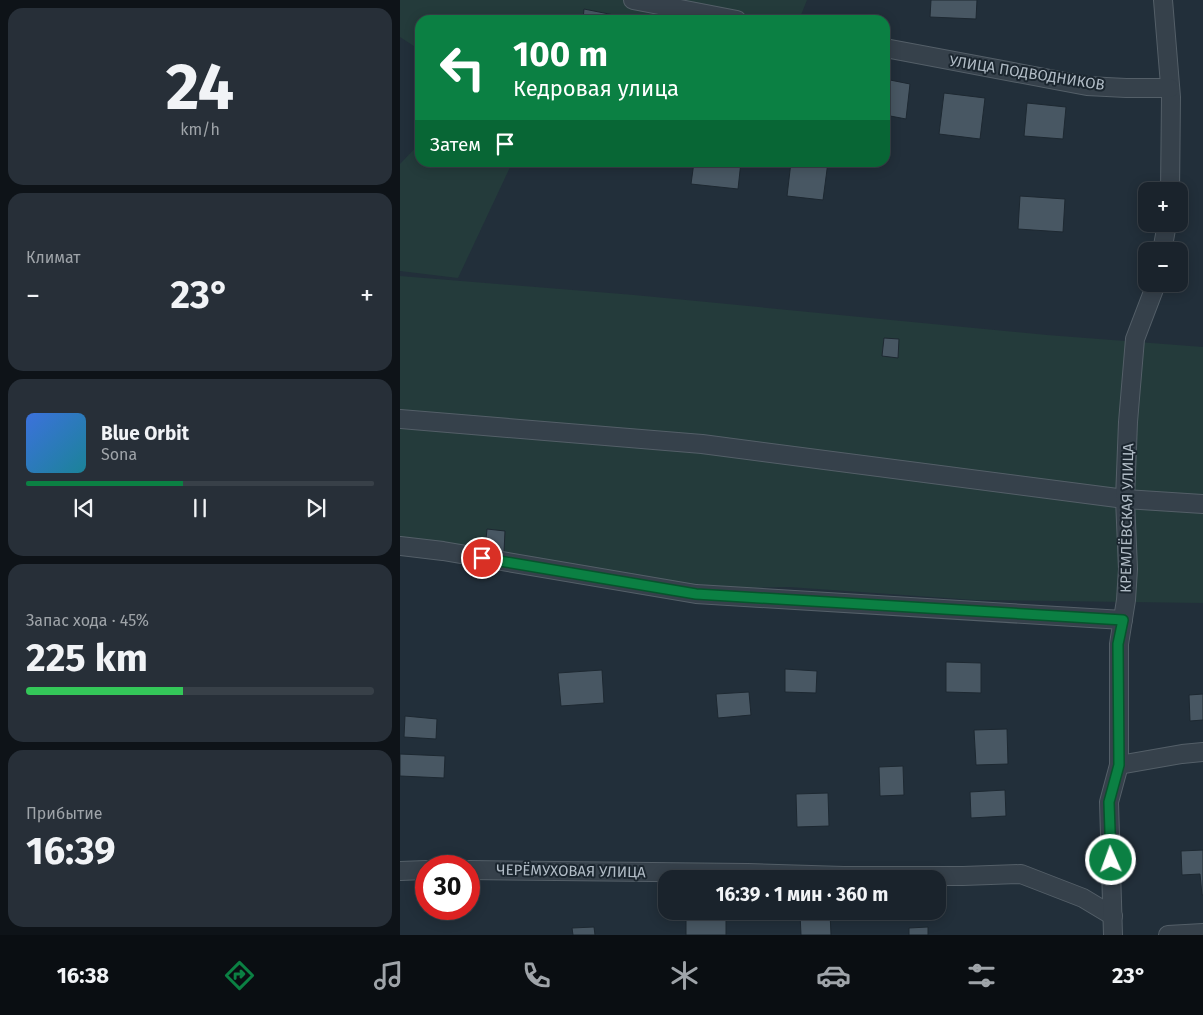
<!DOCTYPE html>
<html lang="ru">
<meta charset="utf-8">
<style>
:root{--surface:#1a232c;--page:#272f38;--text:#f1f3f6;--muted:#9fa4a9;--line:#384048;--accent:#0b8043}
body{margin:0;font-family:"Fira Sans",sans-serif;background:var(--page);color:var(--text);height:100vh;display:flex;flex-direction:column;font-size:19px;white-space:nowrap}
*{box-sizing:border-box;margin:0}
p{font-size:16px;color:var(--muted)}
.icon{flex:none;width:28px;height:28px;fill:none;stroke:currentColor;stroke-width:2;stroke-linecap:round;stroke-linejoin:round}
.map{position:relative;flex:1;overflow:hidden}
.details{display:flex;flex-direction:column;gap:8px;padding:8px;background:#0e1318;width:400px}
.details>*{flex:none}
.guide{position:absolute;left:15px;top:15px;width:475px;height:152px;border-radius:15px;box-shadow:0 2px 12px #0003,0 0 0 1px var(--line);background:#0b8043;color:#fff;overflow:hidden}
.fabs{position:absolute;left:738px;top:182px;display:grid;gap:10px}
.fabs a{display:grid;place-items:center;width:50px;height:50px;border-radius:10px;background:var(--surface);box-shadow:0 2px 12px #0003,0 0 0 1px var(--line);font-size:25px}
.speed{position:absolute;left:15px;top:855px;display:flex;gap:10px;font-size:25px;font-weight:700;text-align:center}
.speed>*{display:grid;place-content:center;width:65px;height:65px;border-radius:50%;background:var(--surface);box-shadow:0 2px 12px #0003,0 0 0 1px var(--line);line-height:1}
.speed .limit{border:8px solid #d22;background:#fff;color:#111}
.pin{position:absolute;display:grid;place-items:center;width:42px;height:42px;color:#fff;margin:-21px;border:2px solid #fff;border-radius:50%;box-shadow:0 1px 5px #0007}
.me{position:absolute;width:55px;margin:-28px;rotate:358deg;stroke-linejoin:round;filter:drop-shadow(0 0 4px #0008)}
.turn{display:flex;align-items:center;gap:18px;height:105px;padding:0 15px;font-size:22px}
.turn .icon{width:65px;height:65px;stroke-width:2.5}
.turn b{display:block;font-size:35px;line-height:42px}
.then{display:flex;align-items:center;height:48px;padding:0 15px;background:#0003;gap:10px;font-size:19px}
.big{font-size:38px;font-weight:700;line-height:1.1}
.details .tile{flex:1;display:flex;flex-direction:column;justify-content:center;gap:8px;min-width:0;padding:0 18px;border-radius:15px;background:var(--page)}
.details .dial{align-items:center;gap:0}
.dial b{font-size:65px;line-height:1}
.song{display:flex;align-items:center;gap:15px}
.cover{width:60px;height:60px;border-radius:8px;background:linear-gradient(135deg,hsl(220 70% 55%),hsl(190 70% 35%))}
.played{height:5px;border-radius:2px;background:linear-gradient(90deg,var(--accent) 45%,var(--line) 45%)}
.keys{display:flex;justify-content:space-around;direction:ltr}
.heat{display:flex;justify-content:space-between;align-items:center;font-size:28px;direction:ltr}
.charge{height:8px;border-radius:4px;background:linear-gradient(90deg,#34c759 45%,var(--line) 0)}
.trip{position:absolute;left:258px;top:870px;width:288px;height:50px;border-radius:15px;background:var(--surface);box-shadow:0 2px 12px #0003,0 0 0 1px var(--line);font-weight:700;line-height:50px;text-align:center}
.dock{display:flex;height:80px;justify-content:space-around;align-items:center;background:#0a0e12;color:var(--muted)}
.dock .icon{width:35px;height:35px}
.dock .on{color:var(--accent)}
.dock b{font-size:22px;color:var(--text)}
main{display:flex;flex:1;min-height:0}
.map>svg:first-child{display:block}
</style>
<main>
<section class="details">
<div class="tile dial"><b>24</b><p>km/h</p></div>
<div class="tile"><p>Климат</p>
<div class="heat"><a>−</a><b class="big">23°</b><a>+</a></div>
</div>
<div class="tile">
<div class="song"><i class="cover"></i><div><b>Blue Orbit</b><p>Sona</p></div></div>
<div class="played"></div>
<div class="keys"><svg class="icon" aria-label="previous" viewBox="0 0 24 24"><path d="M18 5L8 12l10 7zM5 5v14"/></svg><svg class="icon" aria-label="pause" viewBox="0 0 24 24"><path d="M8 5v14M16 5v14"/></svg><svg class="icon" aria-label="next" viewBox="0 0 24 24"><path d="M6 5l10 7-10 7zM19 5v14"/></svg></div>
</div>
<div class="tile"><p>Запас хода · 45%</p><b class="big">225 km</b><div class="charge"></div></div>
<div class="tile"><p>Прибытие</p><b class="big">16:39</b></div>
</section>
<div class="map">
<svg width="803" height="935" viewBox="0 0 803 935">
<rect width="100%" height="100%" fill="#222f3a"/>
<!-- green -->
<g fill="#243b3b">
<polygon points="0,0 407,0 399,20 20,20 20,50 0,37"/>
<polygon points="20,143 20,162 112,163 58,278 0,271 0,164"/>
<polygon points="0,276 234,295 647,335 803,347 803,603 575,600 389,587 299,589 0,540"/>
</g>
<!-- building -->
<g fill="#485763" stroke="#1d2831">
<polygon points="531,0 577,0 576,19 530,17"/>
<polygon points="184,9 219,16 218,20 183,20"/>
<polygon points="485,79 510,84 506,119 485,115"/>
<polygon points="544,93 585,98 580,139 539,134"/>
<polygon points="627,103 666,107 663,139 624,136"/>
<polygon points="294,162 341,162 338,189 291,184"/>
<polygon points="391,162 428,162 423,200 387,196"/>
<polygon points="620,196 665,199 663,232 618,229"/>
<polygon points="484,338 499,339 498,358 482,356"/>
<polygon points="87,529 105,531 104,552 85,550"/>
<polygon points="546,662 581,663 581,693 546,692"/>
<polygon points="385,669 417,671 416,693 385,692"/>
<polygon points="202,670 204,703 161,706 158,673"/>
<polygon points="349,692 351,715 318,718 316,694"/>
<polygon points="803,694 803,720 790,721 789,695"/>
<polygon points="5,716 37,719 36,739 4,737"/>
<polygon points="607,729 608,764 576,765 574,730"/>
<polygon points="0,754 45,756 44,778 0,776"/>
<polygon points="503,766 504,795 480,796 479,767"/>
<polygon points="605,790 606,816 571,818 570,792"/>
<polygon points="428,793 429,826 397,827 396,794"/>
<polygon points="803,850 803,895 802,895 800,874 782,875 781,851"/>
<polygon points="430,912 431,935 401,935 400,913"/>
<polygon points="326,919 326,935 286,935 286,920"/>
<polygon points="194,927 195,935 173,935 172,928"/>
<polygon points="528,927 528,935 509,935 509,928"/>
</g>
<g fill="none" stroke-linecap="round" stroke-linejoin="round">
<!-- minor casing -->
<g stroke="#545f68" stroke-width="20">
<g id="minor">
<polyline points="233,0 337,20"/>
<polyline points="763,0 771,97 770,191"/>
<polyline points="485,48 687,86 726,88 770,88"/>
<polyline points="762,251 767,224"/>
<polyline points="0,419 302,444 725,499 803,504"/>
<polyline points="0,546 43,551 296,594 723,620"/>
<polyline points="719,765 782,754 803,752"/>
<polyline points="69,870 348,873 444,876 563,876 621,874 683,898 713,916"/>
<polyline points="0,871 26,870"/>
<polyline points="713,935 709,802 719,765 719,644 726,600 728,569 725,499 728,422 735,339 756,284"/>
<polyline points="768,935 803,933"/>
</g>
</g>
<!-- minor -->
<use href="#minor" stroke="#36414b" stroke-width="18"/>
</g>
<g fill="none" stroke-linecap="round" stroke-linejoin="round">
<!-- route casing -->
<g stroke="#07532c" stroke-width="12">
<polyline id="route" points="82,558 296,594 723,620 718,644 719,765 709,802 711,860"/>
</g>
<!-- route -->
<use href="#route" stroke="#0b8043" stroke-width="9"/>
</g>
<g text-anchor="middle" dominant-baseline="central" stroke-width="4" stroke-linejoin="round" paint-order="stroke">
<!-- street labels -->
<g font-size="15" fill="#b1bcc6" stroke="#1b262f">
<text transform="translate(627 73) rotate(9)">УЛИЦА ПОДВОДНИКОВ</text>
<text transform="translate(727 518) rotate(-89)">КРЕМЛЁВСКАЯ УЛИЦА</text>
<text transform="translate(171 871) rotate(1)">ЧЕРЁМУХОВАЯ УЛИЦА</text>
</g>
</g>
</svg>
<div class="fabs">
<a>+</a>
<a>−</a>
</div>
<div class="speed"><div class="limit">30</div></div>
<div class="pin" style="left:82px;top:558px;background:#d93025"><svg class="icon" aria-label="arrive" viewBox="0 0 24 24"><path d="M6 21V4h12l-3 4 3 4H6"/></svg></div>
<svg class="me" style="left:711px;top:860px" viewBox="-20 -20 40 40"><circle r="17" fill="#0b8043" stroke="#fff" stroke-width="3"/><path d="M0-11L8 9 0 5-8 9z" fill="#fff"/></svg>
<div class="trip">16:39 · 1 мин · 360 m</div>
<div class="guide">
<div class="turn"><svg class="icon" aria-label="left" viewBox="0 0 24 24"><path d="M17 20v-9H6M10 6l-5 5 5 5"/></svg><div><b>100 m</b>Кедровая улица</div></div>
<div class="then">Затем<svg class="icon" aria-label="arrive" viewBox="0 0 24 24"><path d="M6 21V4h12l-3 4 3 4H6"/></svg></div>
</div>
</div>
</main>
<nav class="dock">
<b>16:38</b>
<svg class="icon on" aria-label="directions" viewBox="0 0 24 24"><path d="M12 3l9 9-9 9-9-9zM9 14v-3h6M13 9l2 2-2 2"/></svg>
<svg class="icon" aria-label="music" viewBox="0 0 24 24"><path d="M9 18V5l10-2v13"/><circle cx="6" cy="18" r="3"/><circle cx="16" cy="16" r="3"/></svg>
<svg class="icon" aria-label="phone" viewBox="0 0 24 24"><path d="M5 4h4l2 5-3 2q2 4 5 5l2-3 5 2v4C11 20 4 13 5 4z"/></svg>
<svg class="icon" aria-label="climate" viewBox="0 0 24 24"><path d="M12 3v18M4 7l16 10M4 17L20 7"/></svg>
<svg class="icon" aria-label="car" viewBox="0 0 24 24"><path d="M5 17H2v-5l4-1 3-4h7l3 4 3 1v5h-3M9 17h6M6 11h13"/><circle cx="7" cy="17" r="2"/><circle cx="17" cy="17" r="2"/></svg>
<svg class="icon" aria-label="filters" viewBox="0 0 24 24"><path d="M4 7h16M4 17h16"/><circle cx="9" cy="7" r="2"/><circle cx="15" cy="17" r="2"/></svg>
<b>23°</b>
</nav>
